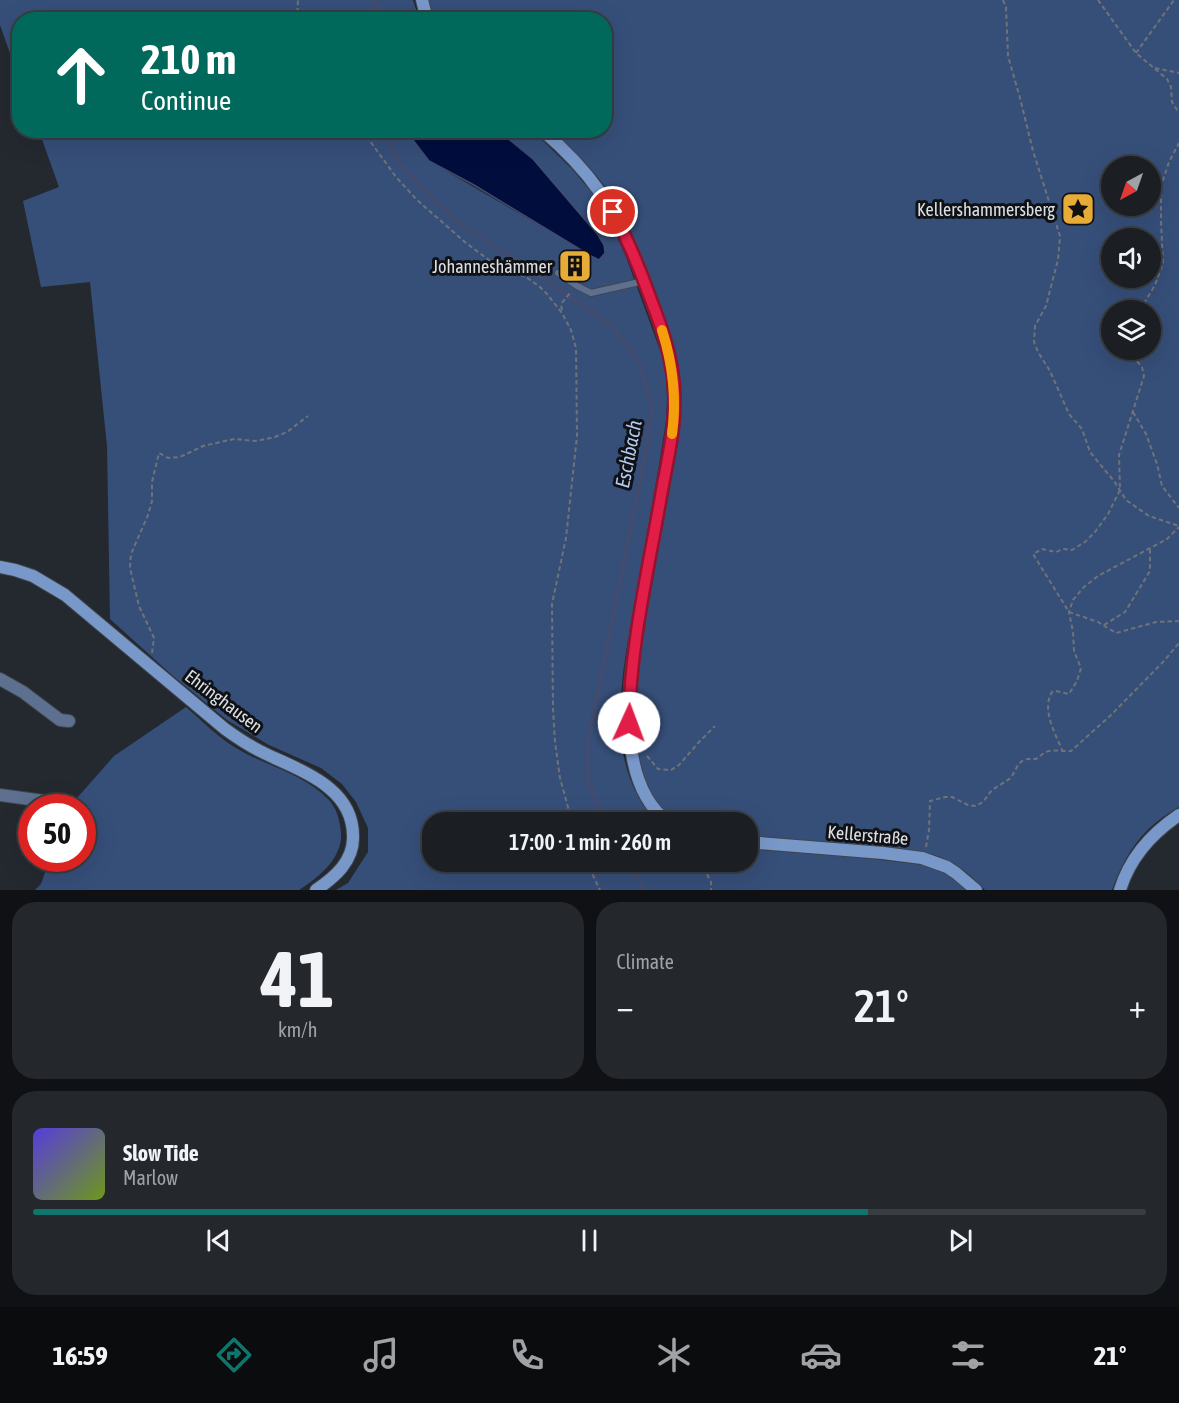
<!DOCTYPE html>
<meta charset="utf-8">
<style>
:root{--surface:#1b1f24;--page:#24272c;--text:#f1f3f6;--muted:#a0a2a6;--line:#393d41;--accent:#0f766e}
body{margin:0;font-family:"Asap Condensed",sans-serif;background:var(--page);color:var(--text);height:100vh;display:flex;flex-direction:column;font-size:22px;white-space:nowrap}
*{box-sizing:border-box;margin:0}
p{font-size:20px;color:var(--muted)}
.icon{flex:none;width:33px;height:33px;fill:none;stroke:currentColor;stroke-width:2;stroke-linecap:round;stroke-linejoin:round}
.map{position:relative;height:890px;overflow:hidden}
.details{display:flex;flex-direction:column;gap:12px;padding:12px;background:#0f1114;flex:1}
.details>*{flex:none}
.hud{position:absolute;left:12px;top:12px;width:600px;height:126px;border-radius:24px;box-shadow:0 6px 24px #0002,0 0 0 2px var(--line);background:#00695c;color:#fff;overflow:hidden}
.needle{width:39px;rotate:220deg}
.controls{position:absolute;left:1101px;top:156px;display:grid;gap:12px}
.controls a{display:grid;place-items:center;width:60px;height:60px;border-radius:50%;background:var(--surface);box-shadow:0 6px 24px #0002,0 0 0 2px var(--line);font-size:30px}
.speed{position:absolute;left:18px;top:794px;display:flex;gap:12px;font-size:30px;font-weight:700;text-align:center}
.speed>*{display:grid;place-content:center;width:78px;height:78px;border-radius:50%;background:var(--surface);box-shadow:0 6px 24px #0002,0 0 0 2px var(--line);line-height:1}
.speed .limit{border:9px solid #d22;background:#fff;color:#111}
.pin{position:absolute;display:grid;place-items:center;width:51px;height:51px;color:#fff;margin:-26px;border:3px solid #fff;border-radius:50%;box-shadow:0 2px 6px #0007}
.me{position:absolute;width:66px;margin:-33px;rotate:2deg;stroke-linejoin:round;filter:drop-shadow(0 0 4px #0008)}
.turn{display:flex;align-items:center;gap:21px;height:126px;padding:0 30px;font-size:27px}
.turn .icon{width:78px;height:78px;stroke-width:2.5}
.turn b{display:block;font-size:42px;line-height:51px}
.big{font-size:45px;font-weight:600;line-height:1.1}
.details .widget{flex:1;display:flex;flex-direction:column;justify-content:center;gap:9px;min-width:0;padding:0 21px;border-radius:24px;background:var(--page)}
.details .dial{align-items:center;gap:0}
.dial b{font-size:78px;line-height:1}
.song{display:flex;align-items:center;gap:18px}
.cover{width:72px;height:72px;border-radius:9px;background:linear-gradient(135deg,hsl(250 70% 55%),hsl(80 70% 35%))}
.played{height:6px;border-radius:3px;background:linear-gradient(90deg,var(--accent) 75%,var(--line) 75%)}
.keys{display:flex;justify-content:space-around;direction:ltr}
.heat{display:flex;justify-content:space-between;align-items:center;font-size:33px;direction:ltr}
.details .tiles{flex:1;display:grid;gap:12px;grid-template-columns:1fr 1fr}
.widget:last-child{grid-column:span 2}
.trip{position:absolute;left:422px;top:812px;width:336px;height:60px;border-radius:24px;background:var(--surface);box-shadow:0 6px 24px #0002,0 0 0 2px var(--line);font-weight:600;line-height:60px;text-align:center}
.tab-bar{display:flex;height:96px;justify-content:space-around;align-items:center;background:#0b0c0e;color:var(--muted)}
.tab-bar .icon{width:42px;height:42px}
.tab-bar .on{color:var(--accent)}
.tab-bar b{font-size:27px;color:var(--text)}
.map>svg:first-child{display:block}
</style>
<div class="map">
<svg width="1179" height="890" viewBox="0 0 1179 890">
<rect width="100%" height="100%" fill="#242930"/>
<!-- green -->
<g fill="#364f79" fill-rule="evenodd">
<polygon points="0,0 413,0 419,19 20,20 19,79 0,25"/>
<path d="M428,0H1179V807C1143,827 1126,852 1112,890H985C974,879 963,868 949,861C925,849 898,849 872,846C830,842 789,839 747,836V822C732,822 685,825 675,819C609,779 643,634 654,572C661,530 669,488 676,446C678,428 682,410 681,392C678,357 666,323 654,290C643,263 633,236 620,210C603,180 578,153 552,131L604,130V20L434,19ZM1112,166H1150V206H1112ZM1112,238H1150V278H1112ZM1112,310H1150V350H1112Z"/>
<path d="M39,131H408L413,140L429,161L599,260L562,194L533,159L499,131H530L539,137L572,169L598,200L614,230L626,257L661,353L666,376L667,398L666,421C657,480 646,538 636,596C628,640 618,687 621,732C622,764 634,800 658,822H432V861H747V849L855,857L925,865L948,875L968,890H336L348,883L368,852V828L356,802L342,784L321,768L269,745L227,720L173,676L110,619L107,446L90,282L41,287L23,201L59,187Z"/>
<path d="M186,707C202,721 218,737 236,748C266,766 304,774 328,799C337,808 340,821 341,833C343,858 318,878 299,890H35L41,884L50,858H82L83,814L87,806L77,798L114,756Z"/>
</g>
<!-- water -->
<polygon fill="#000d3d" stroke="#424c6f" stroke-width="1.5" points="408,131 499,131 533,159 598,235 604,245 605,253 599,260 591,256 474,185 429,161 413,140"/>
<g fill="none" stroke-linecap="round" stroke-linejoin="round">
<!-- stream -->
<g stroke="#424c6f" stroke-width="4">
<polyline points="375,4 382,20"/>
<polyline points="372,20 374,0"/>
<polyline points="384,130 397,160 420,187 466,229 513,258 614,327 640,364 652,411 645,455 587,748 588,779 600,811 608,822"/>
<polyline points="631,861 643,890"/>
</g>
<!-- lane casing -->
<g stroke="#41464d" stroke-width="8">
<polyline id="lane" points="558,273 577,286 591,293 644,281"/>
</g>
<!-- street casing -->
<g stroke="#41464d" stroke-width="14">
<g id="street">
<polyline points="0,679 23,692 60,720 69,721"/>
<polyline points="0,795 51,802 57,807"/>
</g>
</g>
<!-- secondary casing -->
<g stroke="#41464d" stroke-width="14">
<g id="secondary">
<polyline points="422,0 427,20"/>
<path d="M542,130C563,148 583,168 599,191C622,222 636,258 649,294C660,323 670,352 674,383C676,398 674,414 673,429C666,476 656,522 648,569C636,637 603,773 668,822"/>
<path d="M0,567L15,570L33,576L65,595L225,729C236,737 248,745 260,751C297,770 353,785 353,836C354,861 335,877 316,890"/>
<polyline points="747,842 883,853 922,858 947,867 956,873 976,890"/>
<path d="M1120,890C1130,857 1151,834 1179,815"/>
</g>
</g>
<!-- path -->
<g stroke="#6f7379" stroke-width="2" stroke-dasharray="4.5 3" stroke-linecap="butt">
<polyline points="1003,0 1006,7 1008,56 1020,98 1033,151 1060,236 1058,260 1054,275 1046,306 1035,326 1034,342 1038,352 1050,371 1069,414 1082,429 1090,452 1114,481 1126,500 1149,516 1179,526"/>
<polyline points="1098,0 1136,53 1167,79 1171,87 1172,102 1179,113"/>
<polyline points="297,20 298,0"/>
<polyline points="1136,53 1174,0"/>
<polyline points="1155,68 1179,73"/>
<polyline points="362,130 396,177 417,200 466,243 493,263 526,277 540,287 547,294 562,313 571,330 576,348 577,436 566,538 552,604 553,709 555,742 560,778 572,822"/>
<polyline points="562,310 561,304 571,292"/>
<polyline points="1140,310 1155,285 1163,263 1161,222 1161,186 1169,162 1179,143"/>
<polyline points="1127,350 1142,367 1144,376 1119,455 1120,490 1108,514 1095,532 1085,542 1072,550 1063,549 1056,552 1042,549 1033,554 1069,612 1098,622 1116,633 1156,622 1179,621"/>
<polyline points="1133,412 1146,434 1157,464 1162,486 1179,508"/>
<polyline points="1104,625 1125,612 1150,571 1150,548"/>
<polyline points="152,653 154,638 139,606 130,568 131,554 148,515 152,501 152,482 159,453 168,458 180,457 203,446 234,439 256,441 275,437 287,432 308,416"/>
<path d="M1063,752C1056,735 1041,710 1052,692L1056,691L1069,694L1077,681L1081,668L1074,651L1073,632L1069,612L1073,600L1084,587L1098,576L1167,539L1179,527"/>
<polyline points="647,756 658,769 671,770 679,765 699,742 715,726"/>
<path d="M926,847L929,830L930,801L945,797H952L968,805L976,806L983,802L992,790L1011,778L1018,765L1022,761L1028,759H1036C1039,757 1041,755 1044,753C1052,748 1062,752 1071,751L1110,716L1164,661L1179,643"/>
<polyline points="586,861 600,890"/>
<polyline points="700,861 711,882 711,890"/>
</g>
<!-- lane -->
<use href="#lane" stroke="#5d708f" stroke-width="6"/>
<!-- street -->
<use href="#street" stroke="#5d708f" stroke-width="12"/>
<!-- secondary -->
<use href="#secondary" stroke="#7998ca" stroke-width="12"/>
</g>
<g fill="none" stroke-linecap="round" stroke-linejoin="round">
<!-- route casing -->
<g stroke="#92132f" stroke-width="15">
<path id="route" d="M613,212C628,240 640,269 651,300C662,328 672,357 674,388C677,424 667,461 661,496C648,571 630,646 629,723"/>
</g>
<!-- route -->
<use href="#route" stroke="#e11d48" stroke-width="10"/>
<!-- slow -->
<path stroke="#f59e0b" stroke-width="10" d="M662,330C673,365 677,398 672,434"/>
</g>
<!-- icons -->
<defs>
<g id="sight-square" transform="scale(1.725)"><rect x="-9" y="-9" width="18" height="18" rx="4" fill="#e7ac37" stroke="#0f1115"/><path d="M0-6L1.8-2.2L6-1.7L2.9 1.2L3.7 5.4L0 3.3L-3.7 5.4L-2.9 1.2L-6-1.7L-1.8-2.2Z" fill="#111"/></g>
<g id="building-square" transform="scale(1.725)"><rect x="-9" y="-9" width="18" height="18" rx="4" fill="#e7ac37" stroke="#0f1115"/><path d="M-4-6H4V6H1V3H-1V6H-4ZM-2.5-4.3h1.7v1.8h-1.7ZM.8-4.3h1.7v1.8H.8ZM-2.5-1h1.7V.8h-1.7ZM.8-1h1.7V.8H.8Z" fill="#111"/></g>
</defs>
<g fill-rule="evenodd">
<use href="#sight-square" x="1078" y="209"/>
<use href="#building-square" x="575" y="266"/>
</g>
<g text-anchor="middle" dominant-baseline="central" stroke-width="6" stroke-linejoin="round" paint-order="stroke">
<!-- poi labels -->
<g font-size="18" fill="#dce0e5" stroke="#0f1115" text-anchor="end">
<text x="1055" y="209">Kellershammersberg</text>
<text x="552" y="266">Johanneshämmer</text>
</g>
<!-- street labels -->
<g font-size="18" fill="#dce0e5" stroke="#0f1115">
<text transform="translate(224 701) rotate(37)">Ehringhausen</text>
<text transform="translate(868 835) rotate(5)">Kellerstraße</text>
</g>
<!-- water labels -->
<g font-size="20" font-style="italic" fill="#b2caf0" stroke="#0f1115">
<text transform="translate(628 454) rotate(-79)">Eschbach</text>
</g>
</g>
</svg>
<div class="controls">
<a><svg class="needle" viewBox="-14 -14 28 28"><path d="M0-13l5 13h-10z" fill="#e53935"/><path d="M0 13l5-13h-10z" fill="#a0a2a6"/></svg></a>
<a><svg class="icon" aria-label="sound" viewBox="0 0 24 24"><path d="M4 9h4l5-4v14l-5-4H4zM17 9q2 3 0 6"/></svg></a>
<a><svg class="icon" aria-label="layers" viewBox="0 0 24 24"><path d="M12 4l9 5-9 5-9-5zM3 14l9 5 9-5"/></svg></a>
</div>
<div class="speed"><div class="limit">50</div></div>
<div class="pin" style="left:613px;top:212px;background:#d93025"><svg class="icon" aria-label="arrive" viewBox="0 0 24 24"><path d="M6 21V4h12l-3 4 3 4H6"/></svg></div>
<svg class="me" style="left:629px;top:723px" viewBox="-20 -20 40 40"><circle r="19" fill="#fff"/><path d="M0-13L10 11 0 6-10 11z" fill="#e11d48"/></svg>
<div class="trip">17:00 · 1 min · 260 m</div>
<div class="hud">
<div class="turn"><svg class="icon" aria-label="ahead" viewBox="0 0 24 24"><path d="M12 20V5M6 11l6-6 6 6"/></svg><div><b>210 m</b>Continue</div></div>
</div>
</div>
<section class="details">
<div class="tiles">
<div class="widget dial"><b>41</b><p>km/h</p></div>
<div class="widget"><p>Climate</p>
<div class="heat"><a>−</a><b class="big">21°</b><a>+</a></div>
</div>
<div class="widget">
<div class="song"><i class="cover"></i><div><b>Slow Tide</b><p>Marlow</p></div></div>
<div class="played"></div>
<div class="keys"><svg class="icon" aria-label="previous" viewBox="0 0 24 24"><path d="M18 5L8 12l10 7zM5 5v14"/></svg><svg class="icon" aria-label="pause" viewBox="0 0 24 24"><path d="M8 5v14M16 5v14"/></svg><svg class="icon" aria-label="next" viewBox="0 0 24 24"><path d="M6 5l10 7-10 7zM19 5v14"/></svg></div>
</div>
</div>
</section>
<nav class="tab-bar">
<b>16:59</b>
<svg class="icon on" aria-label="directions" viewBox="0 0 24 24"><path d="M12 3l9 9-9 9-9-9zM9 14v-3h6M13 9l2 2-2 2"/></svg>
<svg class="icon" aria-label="music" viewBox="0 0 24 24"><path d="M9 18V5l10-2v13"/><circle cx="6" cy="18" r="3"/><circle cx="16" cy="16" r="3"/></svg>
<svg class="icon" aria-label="phone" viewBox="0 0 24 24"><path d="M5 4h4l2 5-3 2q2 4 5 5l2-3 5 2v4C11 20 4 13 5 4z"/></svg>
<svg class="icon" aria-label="climate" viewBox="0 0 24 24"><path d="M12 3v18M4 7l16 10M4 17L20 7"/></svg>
<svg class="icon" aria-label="car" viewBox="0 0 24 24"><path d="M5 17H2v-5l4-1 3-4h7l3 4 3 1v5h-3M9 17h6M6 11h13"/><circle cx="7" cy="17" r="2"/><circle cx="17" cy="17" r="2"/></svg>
<svg class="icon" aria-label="filters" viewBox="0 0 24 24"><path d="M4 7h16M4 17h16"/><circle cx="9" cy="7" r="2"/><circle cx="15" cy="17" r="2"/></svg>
<b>21°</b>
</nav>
